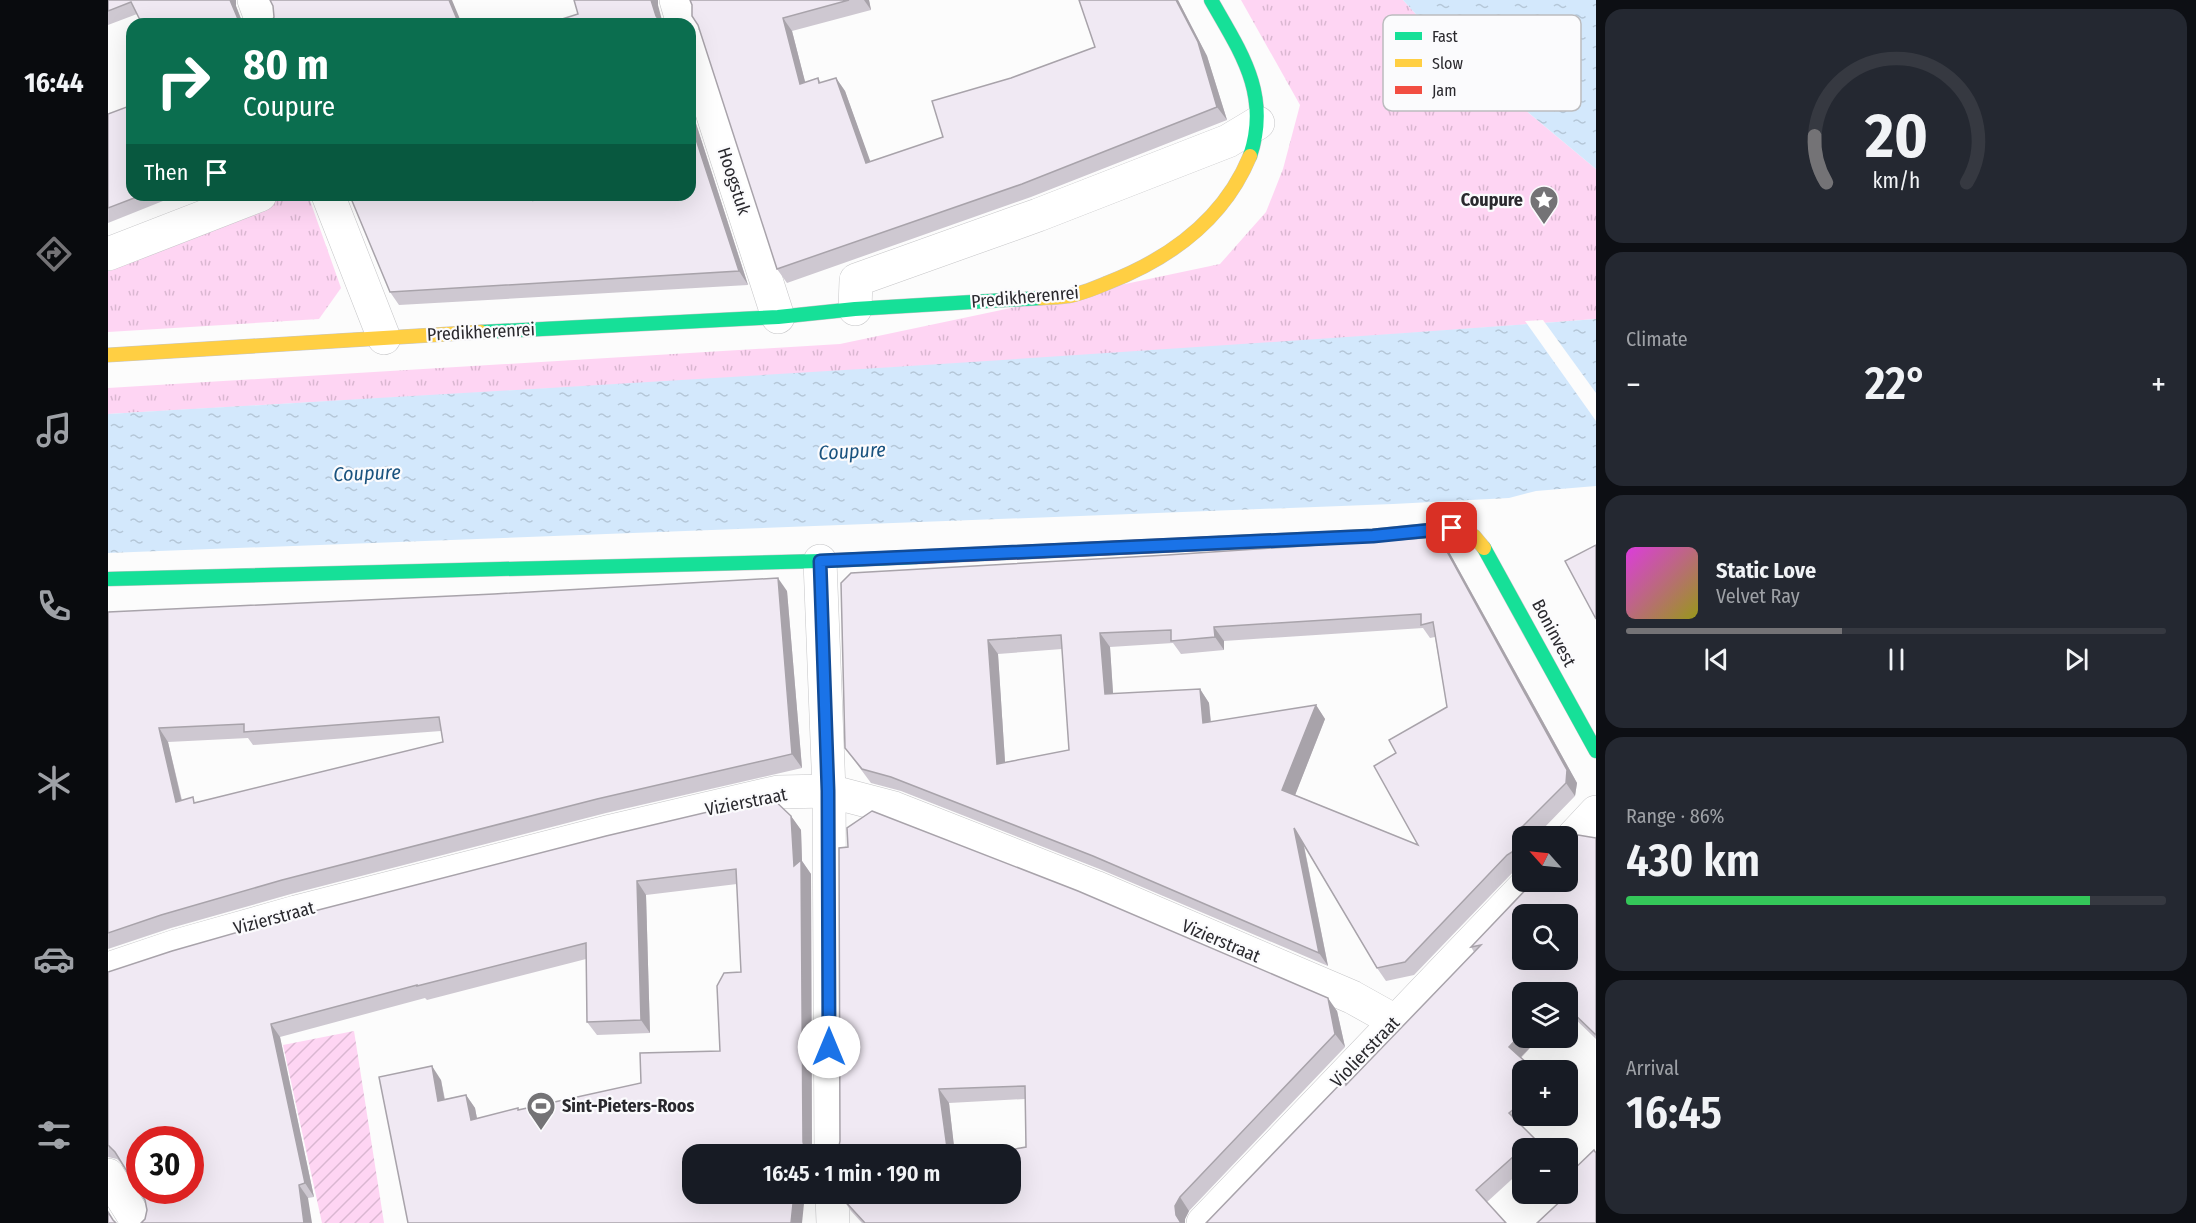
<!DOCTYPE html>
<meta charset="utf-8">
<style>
:root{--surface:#171b24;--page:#242831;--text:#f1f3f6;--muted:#9ea1a6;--line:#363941;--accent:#747376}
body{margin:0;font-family:"Fira Sans Condensed",sans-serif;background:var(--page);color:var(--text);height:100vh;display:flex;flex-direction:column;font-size:22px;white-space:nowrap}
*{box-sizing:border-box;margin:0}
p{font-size:20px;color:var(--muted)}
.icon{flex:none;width:33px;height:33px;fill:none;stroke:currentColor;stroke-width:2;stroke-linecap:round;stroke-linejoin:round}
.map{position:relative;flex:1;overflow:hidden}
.side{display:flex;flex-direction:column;gap:9px;padding:9px;background:#0d0f14;width:600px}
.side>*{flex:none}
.guide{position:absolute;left:18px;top:18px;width:570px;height:183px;border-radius:18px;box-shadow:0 6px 24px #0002;background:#0b6e4f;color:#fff;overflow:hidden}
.needle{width:39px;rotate:297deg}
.controls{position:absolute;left:1404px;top:826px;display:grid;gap:12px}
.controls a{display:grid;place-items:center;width:66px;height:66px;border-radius:12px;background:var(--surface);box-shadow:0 6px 24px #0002;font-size:30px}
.speed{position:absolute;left:18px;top:1126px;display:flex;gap:12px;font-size:30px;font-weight:700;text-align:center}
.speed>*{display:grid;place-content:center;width:78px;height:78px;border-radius:50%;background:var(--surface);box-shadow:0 6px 24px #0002;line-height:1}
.speed .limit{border:9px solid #d22;background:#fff;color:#111}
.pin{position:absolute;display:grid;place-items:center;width:51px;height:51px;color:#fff;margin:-26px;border-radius:12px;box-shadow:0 3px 9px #0006}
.me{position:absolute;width:66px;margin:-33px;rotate:0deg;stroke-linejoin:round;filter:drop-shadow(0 0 4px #0008)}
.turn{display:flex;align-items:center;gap:21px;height:126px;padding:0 18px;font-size:27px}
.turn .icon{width:78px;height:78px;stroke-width:2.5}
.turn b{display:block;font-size:42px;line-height:51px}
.then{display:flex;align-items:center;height:57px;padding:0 18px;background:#0003;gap:12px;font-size:22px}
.big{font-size:45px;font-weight:600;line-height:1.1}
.side .widget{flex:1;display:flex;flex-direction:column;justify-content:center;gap:9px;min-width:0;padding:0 21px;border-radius:18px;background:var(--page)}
.side .dial{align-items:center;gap:0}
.dial svg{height:156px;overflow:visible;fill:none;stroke:var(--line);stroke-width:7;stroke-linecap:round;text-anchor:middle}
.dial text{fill:var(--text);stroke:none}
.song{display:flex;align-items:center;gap:18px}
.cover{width:72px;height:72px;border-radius:9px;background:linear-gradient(135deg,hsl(300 70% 55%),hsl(60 70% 35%))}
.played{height:6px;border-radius:3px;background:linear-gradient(90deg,var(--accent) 40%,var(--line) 40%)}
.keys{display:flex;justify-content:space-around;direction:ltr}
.heat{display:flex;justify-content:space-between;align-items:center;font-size:33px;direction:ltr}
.charge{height:9px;border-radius:4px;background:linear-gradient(90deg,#34c759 86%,var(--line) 0)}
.trip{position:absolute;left:574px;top:1144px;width:339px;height:60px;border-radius:18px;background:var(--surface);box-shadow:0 6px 24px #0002;font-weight:600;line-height:60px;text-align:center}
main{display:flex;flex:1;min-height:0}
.tab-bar{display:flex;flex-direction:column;width:108px;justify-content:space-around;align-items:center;background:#090b0e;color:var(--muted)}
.tab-bar .icon{width:42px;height:42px}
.tab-bar .current{color:var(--accent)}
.tab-bar b{font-size:27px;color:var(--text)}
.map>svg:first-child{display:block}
</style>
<main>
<nav class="tab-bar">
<b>16:44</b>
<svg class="icon current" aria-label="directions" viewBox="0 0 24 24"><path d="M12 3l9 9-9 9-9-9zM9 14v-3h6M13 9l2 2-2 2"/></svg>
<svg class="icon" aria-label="music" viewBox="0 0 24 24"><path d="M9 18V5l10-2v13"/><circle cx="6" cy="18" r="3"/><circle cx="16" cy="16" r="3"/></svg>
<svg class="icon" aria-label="phone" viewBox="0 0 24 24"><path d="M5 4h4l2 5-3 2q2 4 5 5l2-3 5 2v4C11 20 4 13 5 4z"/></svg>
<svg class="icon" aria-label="climate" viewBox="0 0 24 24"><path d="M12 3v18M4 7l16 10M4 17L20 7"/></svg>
<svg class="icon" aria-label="car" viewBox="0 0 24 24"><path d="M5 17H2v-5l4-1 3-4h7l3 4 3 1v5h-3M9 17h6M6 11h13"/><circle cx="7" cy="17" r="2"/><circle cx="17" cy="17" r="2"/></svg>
<svg class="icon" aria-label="filters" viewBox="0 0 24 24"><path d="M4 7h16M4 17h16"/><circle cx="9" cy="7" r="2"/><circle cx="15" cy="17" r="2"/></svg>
</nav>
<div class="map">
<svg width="1488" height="1223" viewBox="0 0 1488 1223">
<defs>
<pattern id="park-tufts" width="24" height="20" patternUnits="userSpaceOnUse" patternTransform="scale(1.5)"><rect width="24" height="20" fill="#fed5f3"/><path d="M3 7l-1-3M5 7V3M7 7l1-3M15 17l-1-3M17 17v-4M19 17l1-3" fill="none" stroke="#dab7d1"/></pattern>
<pattern id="garden-furrows" width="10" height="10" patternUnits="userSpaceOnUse" patternTransform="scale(1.5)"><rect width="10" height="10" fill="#fed5f3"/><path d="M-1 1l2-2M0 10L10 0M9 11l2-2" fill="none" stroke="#dab7d1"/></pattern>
<pattern id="water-ripples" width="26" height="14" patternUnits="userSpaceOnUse" patternTransform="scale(1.5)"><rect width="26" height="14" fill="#d3e8fc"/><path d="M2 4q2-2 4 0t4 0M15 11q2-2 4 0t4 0" fill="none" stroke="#b5c7d8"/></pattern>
</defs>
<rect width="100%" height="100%" fill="#fcfcfc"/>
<!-- park -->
<g fill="url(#park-tufts)">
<path d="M1133,0H1295L1326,34L1488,169V319C993,358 496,385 0,414V388L732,344L1112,264L1158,212L1175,169L1192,105Z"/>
<polygon points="183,195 200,195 233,288 211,319 0,332 0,265"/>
</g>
<!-- garden -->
<polygon fill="url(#garden-furrows)" points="246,1031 276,1223 214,1223 175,1045"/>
<!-- water -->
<g fill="url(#water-ripples)">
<polygon points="1295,0 1488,0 1488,169 1326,34"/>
<path d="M1488,319V486L1428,491L1401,498L1285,504L0,553V414C496,385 992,356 1488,319Z"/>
</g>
<!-- pier -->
<polygon fill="#fcfcfc" points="1435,320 1488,393 1488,421 1417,321"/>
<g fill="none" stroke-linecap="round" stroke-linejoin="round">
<!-- street casing -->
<g stroke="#c5c5c7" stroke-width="34">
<g id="street">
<polyline points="146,0 155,24"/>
<polyline points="568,0 575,24"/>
<polyline points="582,44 670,317"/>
<polyline points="220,195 276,338"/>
<polyline points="0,254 152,195"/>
<polyline points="747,309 748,280 930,215 1120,141 1150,123"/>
<polyline points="712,561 721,791 723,1155"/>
<polyline points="1460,842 1488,812"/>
<polyline points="0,969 68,946 188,912 503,831 670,792 721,791 786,808 987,887 1244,997 1287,1021"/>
<polyline points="0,1175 30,1223"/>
<polyline points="724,1194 725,1223"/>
<polyline points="1095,1223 1421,882"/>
</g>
</g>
<!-- fast casing -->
<g stroke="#c5c5c7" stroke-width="15">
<g id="fast">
<path d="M1103,0C1132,51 1163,94 1142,156"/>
<polyline points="373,332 670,317 747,309 933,298"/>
<polyline points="1376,548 1488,751"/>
<polyline points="0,579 712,561 808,557"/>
</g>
</g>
<!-- slow casing -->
<g stroke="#c5c5c7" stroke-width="15">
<g id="slow">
<path d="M933,298C942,297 951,298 960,296C973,294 987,288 999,283C1061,259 1116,219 1142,156"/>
<polyline points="0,355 373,332"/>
<polyline points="1111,543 1265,536 1344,528 1366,536 1376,548"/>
</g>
</g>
<!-- jam casing -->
<g stroke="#c5c5c7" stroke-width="15">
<polyline id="jam" points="808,557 1111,543"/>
</g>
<!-- street -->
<use href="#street" stroke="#fff" stroke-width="33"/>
<!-- fast -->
<use href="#fast" stroke="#16e098" stroke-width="14"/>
<!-- slow -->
<use href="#slow" stroke="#ffcf43" stroke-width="14"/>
<!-- jam -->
<use href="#jam" stroke="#f24e42" stroke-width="14"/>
</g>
<!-- wall -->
<g fill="#cec8d1" fill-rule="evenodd">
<polygon points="0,0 128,0 128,6 135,24 34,24 29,14 0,25"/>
<polygon points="582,0 761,0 763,10 684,31 697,82 710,78 713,83 728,78 737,91 762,162 835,137 903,78 987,47 971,0 1070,0 1099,56 1119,120 923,197 679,283 669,269 591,26 584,16 584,5"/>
<polygon points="582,105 640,285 291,305 282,292 243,195 425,195 427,197 582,195"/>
<polygon points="0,114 24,195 70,195 0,223"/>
<path d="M1331,537L1340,550L1469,783L1467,796L1433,831L1414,837V865L1408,869L1306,975L1278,981L1269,968L1196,845L1220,966L994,870L793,791L763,783L737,748L733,583L1059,555ZM1315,628L1322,638L1327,637L1339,707L1288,753L1310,845L1187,795L1217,719L1208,705L1103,722L1101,703L1092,689L1005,694L1002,647L1065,643L1073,654L1116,650V641ZM954,649L961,750L897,762L890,654Z"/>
<path d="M679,591L694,768L498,813L183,894L63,928L0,949V612ZM333,731L335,742L88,803L74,800L60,742L140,738L145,745Z"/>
<polygon points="683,816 693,830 694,861 703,874 704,1155 585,1155 300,1223 333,1080 337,1099 358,1095 367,1108 369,1119 410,1108 411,1110 533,1083 612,1051 633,972 629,884 538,895 542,1033 489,1035 479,1022 478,959 319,1000 317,998 172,1037 206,1197 200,1198 37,1219 39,1210 37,1200 13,1163 9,1159 0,1157 0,972"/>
<polygon points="1488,838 1488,1039 1460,1012 1460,993 1414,993 1414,1038 1431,1038 1413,1058 1420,1064 1425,1071 1414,1071 1414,1116 1424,1116 1413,1125 1426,1138 1434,1149 1414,1149 1414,1170 1379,1202 1098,1223 1237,1079 1240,1083 1366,952 1363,947"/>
<polygon points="731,848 1229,1011 1237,1047 1081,1211 1077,1219 1077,1223 754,1223 743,1211 734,1198 918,1147 917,1099 841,1103 847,1155 726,1155 730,1151 732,1141"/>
</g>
<!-- shaded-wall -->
<g fill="#a8a3aa">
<polygon points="122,0 128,0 128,6 135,24 133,24 130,19"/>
<polygon points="341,0 344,0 354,24 351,24"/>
<polygon points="543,0 550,0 550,5 555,24 553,24 548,16"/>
<polygon points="756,0 761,0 763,10"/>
<polygon points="1068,0 1070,0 1099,56 1119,120 1109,107"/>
<polygon points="675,18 684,31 701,97 692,84"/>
<polygon points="728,78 737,91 768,177 758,163"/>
<polygon points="582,105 640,285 631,271 582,121"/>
<polygon points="1331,537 1340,550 1469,783 1467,796 1458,783"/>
<polygon points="670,578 679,591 694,768 684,754"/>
<polygon points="1106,627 1116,641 1116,650 1107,637"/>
<polygon points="992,633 1002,647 1006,708 997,694"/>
<polygon points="880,640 890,654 898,777 889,764"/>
<polygon points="1092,689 1101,703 1104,737 1095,723"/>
<polygon points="1208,705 1217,719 1184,803 1174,790"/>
<polygon points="51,728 60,742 77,816 68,802"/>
<polygon points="683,816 693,830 694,861 703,874 704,1155 700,1155 697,1151 695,1142"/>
<polygon points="1186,828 1195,842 1220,966 1211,953"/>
<polygon points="529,881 538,895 542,1033 533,1020"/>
<polygon points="1220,998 1229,1011 1237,1047 1227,1034"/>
<polygon points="163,1024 172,1037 206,1197 197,1183"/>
<polygon points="1414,1033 1414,1038 1431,1038 1410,1060 1401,1047"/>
<polygon points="324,1066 333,1080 339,1114 330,1101"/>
<polygon points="831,1089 841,1103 847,1155 840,1155"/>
<polygon points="358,1095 367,1108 372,1134 363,1120"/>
<polygon points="191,1185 200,1198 204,1223 196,1223"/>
<polygon points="686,1194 697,1194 694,1223 683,1223"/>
<polygon points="1072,1197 1081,1211 1077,1219 1077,1223 1073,1223 1068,1215 1067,1206"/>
</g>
<!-- building -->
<g fill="#f0e9f3" stroke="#a8a3aa" stroke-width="1.5" fill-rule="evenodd">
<polygon points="0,0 122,0 130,19 133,24 34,24 23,2 0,11"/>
<polygon points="162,0 341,0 351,24 162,24 166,17 165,6"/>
<polygon points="466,0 543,0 548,16 554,24 453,24 451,20 470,14"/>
<polygon points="582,0 741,0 675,18 692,84 710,78 711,83 728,78 758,163 835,137 824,101 903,78 987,47 971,0 1068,0 1090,42 1109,107 914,184 669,269 590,25 584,16 584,5"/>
<polygon points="24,105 24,195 34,195 0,208 0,114"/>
<polygon points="582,121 631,271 282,292 242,196 267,195 423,195 425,200 428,195 582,195"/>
<path d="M1331,537L1459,770L1458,783L1414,827L1432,830L1435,837H1414V850H1407L1399,855L1297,962L1269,968L1186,828L1211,953L985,856L783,777L754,769L737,748L733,583L743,573L1059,555ZM1313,614V625L1325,622L1339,707L1281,740L1288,753L1266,766L1310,845L1174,790L1208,705L1095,723L1092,689L997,694L992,633L1063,630V641L1107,637L1106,627ZM953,635L961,750L889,764L880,640Z"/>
<polygon points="1488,545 1488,619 1457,561"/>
<path d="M670,578L684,754L489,799L174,880L53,915L0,933V612L386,594ZM331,717L335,742L86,803L85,797L68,802L51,728L136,724V732Z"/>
<path d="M663,797L683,816L686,866L693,860L695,1142L697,1151L701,1155H694L690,1151V1155H585V1194H686L683,1223H300L271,1077L324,1066L330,1101L358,1095L363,1120L410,1108V1110L533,1083L532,1053L612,1051L609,986L616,973L633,972L628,869L529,881L533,1020L479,1022L478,943L309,986V985L163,1024L197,1183L191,1185L196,1223H33L37,1219L39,1210L37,1200L7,1152L0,1145V972L64,951L183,917L498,836ZM32,1140H82V1191H32Z"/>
<polygon points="764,811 970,891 1220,998 1227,1034 1072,1197 1067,1206 1068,1215 1073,1223 757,1223 734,1198 734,1194 903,1194 903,1155 873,1155 918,1147 917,1086 831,1089 840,1155 726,1155 730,1151 732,1141 731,848 740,847 739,828"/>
<path d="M1470,835L1488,838V1035L1460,1008V993H1414V1033L1401,1047L1420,1064L1412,1071L1414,1073V1102L1401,1113L1426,1138L1368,1190L1398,1223H1098L1237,1079L1238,1085L1373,945L1363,947L1425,882H1460V844ZM1414,915H1460V960H1414Z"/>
<polygon points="1486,1150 1488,1153 1488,1223 1429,1223 1460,1194 1461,1191 1460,1189 1460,1175"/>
<polygon points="0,1212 5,1220 8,1223 0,1223"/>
</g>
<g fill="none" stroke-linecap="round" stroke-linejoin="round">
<!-- route casing -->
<g stroke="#114b97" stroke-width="15">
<polyline id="route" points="721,1047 720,791 712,561 1265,536 1344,528"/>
</g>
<!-- route -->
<use href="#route" stroke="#1a73e8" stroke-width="10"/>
</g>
<!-- icons -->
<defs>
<g id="sight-pin" transform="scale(1.5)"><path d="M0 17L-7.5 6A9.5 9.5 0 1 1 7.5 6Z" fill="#747376" stroke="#fbfbfd"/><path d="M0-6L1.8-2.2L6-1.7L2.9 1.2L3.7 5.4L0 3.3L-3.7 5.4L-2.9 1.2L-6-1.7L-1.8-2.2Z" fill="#fff"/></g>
<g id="stadium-pin" transform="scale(1.5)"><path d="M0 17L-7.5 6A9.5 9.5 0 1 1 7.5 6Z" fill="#747376" stroke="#fbfbfd"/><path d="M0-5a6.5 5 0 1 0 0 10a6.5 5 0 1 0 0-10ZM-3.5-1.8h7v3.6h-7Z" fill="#fff"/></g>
</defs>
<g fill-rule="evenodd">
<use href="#sight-pin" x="1436" y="200"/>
<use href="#stadium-pin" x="433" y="1106"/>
</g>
<g text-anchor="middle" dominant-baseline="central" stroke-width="4.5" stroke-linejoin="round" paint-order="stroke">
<!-- street labels -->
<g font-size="18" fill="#2a292e" stroke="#fbfbfd">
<text transform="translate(626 181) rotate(72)">Hoogstuk</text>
<text transform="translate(917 297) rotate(-5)">Predikherenrei</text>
<text transform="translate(373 332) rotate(-3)">Predikherenrei</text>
<text transform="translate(1446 633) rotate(62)">Boninvest</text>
<text transform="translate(638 802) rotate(-11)">Vizierstraat</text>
<text transform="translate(166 918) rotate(-15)">Vizierstraat</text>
<text transform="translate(1113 941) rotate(23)">Vizierstraat</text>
<text transform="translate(1257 1052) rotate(-46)">Violierstraat</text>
</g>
<!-- poi labels -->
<g font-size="18" font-weight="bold" fill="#2a292e" stroke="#fbfbfd" text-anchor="end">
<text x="1415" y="200">Coupure</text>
<text x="454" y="1106" text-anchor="start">Sint-Pieters-Roos</text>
</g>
<!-- water labels -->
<g font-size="20" font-style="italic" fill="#19527e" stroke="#fbfbfd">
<text transform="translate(744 451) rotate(-3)">Coupure</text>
<text transform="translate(259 473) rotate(-2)">Coupure</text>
</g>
</g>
<!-- legend -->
<rect x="1275" y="15" width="198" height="96" rx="9" fill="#fbfbfd" stroke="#bcbcbf" stroke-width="1.5"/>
<rect x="1287" y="32" width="27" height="8" fill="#16e098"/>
<rect x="1287" y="59" width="27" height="8" fill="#ffcf43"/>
<rect x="1287" y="86" width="27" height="8" fill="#f24e42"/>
<g font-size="16" fill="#2a292e">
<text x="1324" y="42">Fast</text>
<text x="1324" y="69">Slow</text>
<text x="1324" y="96">Jam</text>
</g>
</svg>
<div class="controls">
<a><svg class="needle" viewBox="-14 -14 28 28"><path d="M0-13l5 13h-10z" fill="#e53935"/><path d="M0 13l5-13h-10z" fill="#9ea1a6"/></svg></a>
<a><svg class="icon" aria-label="search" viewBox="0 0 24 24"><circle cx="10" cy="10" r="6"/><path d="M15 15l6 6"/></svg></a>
<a><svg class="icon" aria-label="layers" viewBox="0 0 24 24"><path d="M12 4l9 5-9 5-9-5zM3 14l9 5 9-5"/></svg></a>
<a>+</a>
<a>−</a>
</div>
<div class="speed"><div class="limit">30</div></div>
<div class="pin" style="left:1344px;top:528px;background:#d93025"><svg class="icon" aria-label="arrive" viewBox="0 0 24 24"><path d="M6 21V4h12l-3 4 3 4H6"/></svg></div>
<svg class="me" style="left:721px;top:1047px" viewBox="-20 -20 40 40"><circle r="19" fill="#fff"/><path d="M0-13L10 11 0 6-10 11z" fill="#1a73e8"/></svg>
<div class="trip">16:45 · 1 min · 190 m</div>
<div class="guide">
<div class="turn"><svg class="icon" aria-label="right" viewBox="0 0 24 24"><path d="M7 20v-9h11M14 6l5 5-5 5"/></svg><div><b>80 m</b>Coupure</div></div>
<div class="then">Then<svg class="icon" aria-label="arrive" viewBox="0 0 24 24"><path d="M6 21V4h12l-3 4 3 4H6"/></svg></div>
</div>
</div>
<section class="side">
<div class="widget dial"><svg viewBox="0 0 100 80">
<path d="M14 69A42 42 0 1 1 86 69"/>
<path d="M14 69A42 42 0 0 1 8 45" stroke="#747376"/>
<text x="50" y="56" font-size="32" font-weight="700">20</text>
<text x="50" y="72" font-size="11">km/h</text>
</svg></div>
<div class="widget"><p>Climate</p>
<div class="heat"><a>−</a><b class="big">22°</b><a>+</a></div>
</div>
<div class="widget">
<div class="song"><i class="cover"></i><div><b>Static Love</b><p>Velvet Ray</p></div></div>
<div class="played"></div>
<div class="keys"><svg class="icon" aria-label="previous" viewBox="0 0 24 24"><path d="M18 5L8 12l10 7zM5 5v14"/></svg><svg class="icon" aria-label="pause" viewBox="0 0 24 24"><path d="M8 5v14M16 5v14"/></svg><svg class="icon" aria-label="next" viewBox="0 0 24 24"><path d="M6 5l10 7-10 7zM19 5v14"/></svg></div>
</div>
<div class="widget"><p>Range · 86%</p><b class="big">430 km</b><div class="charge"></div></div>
<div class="widget"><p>Arrival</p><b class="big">16:45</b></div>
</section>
</main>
